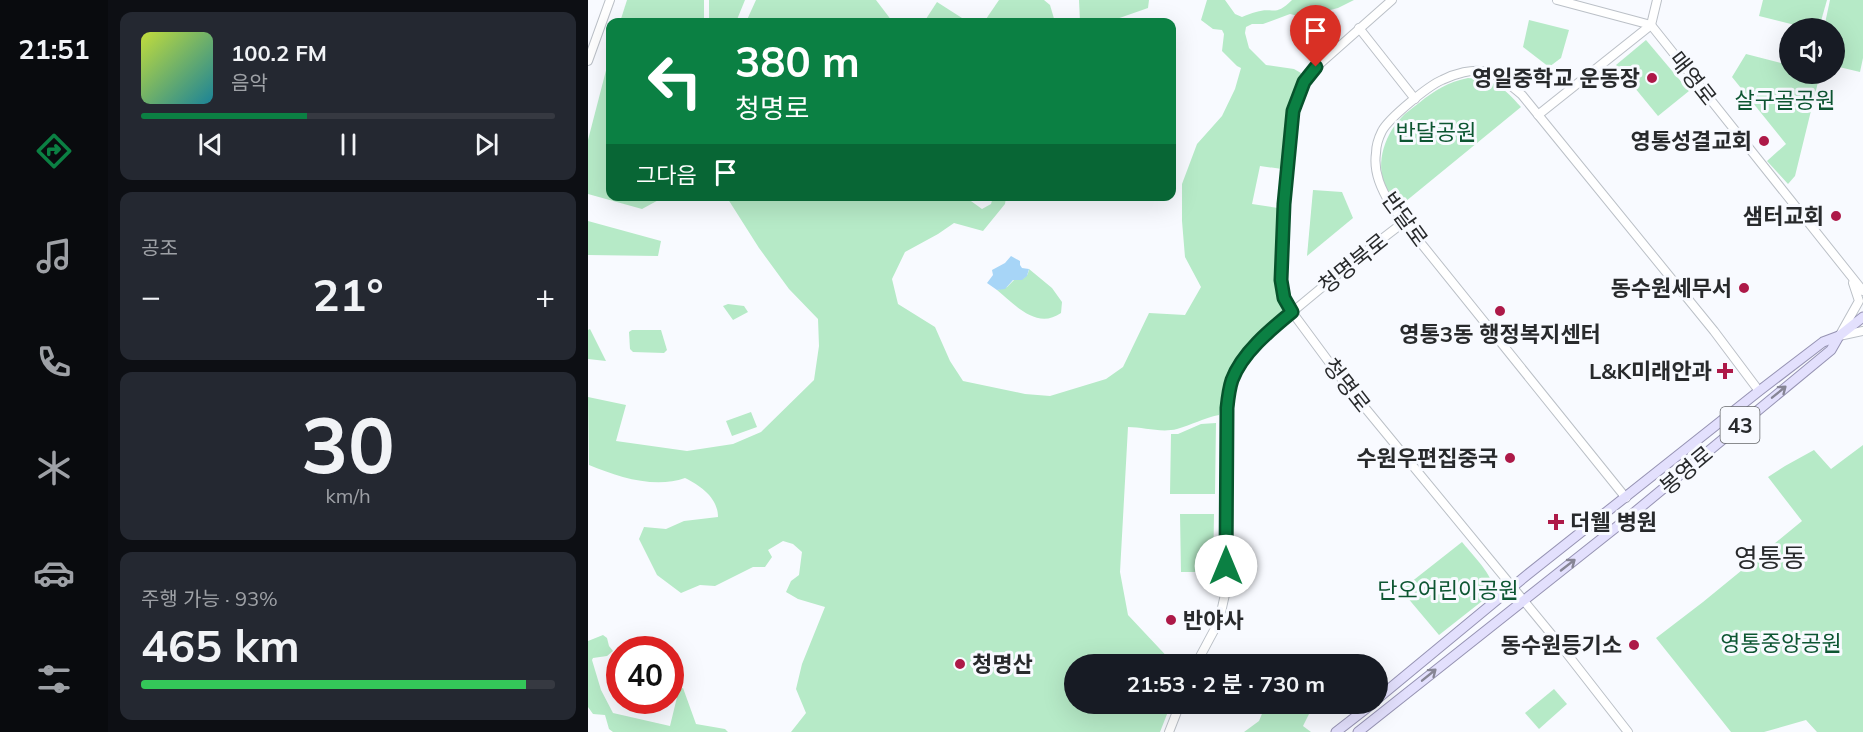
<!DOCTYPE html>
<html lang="ko">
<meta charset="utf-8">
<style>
:root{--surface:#171b24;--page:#242831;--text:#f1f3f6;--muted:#9ea1a6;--line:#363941;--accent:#0b8043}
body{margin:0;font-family:Mulish,"Noto Sans KR",sans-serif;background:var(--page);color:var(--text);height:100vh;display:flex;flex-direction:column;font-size:22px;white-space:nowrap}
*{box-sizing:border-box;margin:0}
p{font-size:20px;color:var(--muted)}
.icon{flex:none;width:33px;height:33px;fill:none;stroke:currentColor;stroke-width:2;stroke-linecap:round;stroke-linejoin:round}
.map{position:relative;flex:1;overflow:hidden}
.details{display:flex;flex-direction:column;gap:12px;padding:12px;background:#0d0f14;width:480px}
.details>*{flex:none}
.guide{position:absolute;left:18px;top:18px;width:570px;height:183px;border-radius:12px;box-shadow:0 6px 24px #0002;background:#0b8043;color:#fff;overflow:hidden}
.buttons{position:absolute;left:1191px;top:18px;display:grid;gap:12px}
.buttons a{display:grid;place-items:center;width:66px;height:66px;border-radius:50%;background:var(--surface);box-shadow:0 6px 24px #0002;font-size:30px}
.speed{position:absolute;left:18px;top:636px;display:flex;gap:12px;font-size:30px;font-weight:700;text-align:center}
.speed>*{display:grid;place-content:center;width:78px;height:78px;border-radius:50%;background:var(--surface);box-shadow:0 6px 24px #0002;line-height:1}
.speed .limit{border:9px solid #d22;background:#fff;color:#111}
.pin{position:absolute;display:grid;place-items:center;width:51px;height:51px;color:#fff;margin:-62px -26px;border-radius:50% 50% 50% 0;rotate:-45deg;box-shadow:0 0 6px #0007}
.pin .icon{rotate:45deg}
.me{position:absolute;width:66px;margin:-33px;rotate:0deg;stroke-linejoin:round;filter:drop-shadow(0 0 4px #0008)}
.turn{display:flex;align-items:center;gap:21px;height:126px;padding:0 30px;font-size:27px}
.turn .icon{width:78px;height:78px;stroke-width:2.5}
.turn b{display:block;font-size:42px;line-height:51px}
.then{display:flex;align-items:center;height:57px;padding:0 30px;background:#0003;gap:12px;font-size:22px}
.big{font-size:45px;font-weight:700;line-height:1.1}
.details .widget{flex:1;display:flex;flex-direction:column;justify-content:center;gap:9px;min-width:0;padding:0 21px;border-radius:12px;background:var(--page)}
.details .dial{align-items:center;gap:0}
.dial b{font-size:78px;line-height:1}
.song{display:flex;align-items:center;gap:18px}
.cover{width:72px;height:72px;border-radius:9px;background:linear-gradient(135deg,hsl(70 70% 55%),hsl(190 70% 35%))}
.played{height:6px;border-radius:3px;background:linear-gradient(90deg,var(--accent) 40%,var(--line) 40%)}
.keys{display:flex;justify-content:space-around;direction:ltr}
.heat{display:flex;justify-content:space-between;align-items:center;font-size:33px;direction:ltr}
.charge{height:9px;border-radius:4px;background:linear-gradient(90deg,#34c759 93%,var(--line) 0)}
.trip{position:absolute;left:476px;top:654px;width:324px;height:60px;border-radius:30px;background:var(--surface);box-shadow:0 6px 24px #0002;font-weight:700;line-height:60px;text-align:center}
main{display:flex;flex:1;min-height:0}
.tab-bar{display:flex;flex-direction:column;width:108px;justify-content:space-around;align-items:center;background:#090b0e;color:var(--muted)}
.tab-bar .icon{width:42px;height:42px}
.tab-bar .selected{color:var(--accent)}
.tab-bar b{font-size:27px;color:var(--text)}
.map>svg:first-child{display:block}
</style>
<main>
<nav class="tab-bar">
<b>21:51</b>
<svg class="icon selected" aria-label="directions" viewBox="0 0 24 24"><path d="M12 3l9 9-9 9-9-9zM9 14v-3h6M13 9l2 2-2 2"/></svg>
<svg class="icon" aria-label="music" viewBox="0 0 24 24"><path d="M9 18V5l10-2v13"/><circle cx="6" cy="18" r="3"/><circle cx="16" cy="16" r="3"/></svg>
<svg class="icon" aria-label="phone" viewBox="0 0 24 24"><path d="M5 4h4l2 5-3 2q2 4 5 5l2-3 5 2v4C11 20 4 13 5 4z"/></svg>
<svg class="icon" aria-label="climate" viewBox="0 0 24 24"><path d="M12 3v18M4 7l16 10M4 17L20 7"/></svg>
<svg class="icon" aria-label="car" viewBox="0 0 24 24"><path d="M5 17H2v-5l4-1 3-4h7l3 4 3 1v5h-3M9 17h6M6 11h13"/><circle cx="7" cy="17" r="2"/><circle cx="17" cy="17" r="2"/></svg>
<svg class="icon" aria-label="filters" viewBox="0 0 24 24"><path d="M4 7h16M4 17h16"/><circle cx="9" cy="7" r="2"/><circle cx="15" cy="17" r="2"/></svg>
</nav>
<section class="details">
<div class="widget">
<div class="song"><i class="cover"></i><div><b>100.2 FM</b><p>음악</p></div></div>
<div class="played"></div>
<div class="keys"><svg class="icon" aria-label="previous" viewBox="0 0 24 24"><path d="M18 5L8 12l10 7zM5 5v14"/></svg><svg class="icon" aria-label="pause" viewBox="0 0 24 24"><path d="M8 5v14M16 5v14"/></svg><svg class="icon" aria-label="next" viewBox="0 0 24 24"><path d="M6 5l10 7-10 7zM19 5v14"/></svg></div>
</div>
<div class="widget"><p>공조</p>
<div class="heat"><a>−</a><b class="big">21°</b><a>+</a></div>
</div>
<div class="widget dial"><b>30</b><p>km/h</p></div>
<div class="widget"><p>주행 가능 · 93%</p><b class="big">465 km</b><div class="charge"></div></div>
</section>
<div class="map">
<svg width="1275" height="732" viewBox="0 0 1275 732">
<rect width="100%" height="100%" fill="#f8faff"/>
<!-- green -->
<g fill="#b6eac7">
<polygon points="39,0 116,0 116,22 32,22"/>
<polygon points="121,0 157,0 148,22 121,22"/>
<polygon points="168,0 288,0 304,21 303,22 158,22"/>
<polygon points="411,0 456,0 462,5 467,22 396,22"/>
<polygon points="491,0 561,0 560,8 520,22 492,22"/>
<path d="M619,0H637L647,14L654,17C659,15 663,13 668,12C685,6 686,18 704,0H766L750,8L715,17L702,14L675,24H664L658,27L657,33L661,48L678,65L706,69L713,73L701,106L694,169L672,166L664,204L690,208L689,294L696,312C689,319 680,324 673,331C646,359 638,377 631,415C615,418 604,425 589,429C573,433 555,427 540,427L532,572L540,615L586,664H486V704H583L572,732H203L218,713L208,689L214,664L237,607L210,599L198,592L203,581L211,575L214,552L205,544L195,541L180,550L184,557L177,567H165L127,586L112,585L93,593L69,575L51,539L56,527L78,529L96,521L130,517C130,498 113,486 97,478C67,489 30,477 1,465L0,397L38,405L28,441L99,451L145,444L173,432L226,380L231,346L230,319L201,289L171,248L138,196H376L394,209L403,204L405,197H418L417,204L395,231L366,223L350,234L317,252L304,279L310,304L347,327L362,361L375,381L437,394L462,396L518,379L535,367L561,313L597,315L613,287L597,257L594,221V184L609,144L634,116L647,89L653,68L649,66L634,51L636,34L634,30L625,29L613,20Z"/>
<polygon points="1175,0 1239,0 1231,28 1219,28 1171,16"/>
<polygon points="1242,0 1275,0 1275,58 1272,72 1247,66 1246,28 1236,28"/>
<polygon points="349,2 374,18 371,22 336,22"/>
<polygon points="941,20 981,30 973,58 961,67 935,47"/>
<polygon points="1058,40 1101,91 1070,116 1028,65"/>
<polygon points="1158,54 1201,65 1202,74 1232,74 1207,176 1200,184 1179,161 1198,144 1144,77"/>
<polygon points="22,55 22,196 76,197 54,209 0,194 0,140"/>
<path d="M880,78C907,80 915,87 933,107L812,206C808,201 803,197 800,191C786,168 795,137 813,118C818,112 825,108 831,103C847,90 860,82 880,78Z"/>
<polygon points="725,190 754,192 765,218 719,256"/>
<polygon points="0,221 73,241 70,256 0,255"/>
<path d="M441,269L464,288L474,302L473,313C449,330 427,305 409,290L419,287L426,280C434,280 440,278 441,269Z"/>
<polygon points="140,304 156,306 160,312 145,320 135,306"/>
<polygon points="2,329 18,361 0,359 0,330"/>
<polygon points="44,330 73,330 79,350 76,353 45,352 42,349 41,332"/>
<polygon points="163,412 169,427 144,436 138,421"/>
<polygon points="628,423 627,494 582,494 583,434 590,434 613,424"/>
<polygon points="1275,445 1275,732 1229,732 1218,720 1176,732 1143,732 1068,638 1115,602 1214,521 1180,477 1197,466 1226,450 1243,469"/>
<polygon points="592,514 626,514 625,577 618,578 610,577 610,572 593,572"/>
<path d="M874,542C881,551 904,574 904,585C905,591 901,594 898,598L851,635L813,590Z"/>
<polygon points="15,635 19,638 21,646 25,651 19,656 5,658 4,660 13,690 25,713 82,726 91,689 95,688 108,724 137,729 140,732 25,732 21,729 17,715 5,714 0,707 0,641"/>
<polygon points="966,689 979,704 951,729 937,713"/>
<polygon points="678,704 726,704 715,726 723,732 656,732 671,721"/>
</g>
<!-- water -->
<polygon fill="#a7d5f7" points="423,256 432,261 432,265 434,268 441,269 439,276 434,280 425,280 417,289 409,290 399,283 405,275 404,270 417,263"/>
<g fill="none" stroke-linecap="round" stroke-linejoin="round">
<!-- secondary casing -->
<g stroke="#bbc0c7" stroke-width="10">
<g id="secondary">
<polyline points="804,0 726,69 716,82 705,111 694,251 693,280 696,298 704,312 755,381 973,646 1040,732"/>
<polyline points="969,0 1063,25 1275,291"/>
<polyline points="771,28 827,99"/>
<polyline points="0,61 22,0"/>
<polyline points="950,115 1063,25 1069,0"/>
<polyline points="1253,333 1271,301 1265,283"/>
<polyline points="1251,336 1275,331"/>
<path d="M1038,498L803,206C794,190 785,173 788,153C788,147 791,137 794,131C801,118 840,86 854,80C866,74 885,68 899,72C913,76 923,86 934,95L1126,331L1171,391"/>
<polyline points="608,664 631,621 638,590 639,408 644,379 652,364 671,342 697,318 773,255 816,222"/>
<polyline points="581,732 592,704"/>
</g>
</g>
<!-- primary casing -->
<g stroke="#9693b3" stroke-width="11">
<g id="primary">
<polyline points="789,699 939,575 1171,391 1235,342 1251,336 1275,317"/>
<polyline points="748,732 784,704"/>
<polyline points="770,732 1036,521 1243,350 1251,336"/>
</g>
</g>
<!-- secondary -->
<use href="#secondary" stroke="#fff" stroke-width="8"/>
<!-- primary -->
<use href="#primary" stroke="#e3e0fd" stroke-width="9"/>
</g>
<!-- one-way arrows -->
<defs><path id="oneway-shaft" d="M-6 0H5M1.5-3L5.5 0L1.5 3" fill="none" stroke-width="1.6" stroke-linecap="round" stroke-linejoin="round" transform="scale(1.5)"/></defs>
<g stroke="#868594">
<use href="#oneway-shaft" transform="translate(1191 392) rotate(-39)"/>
<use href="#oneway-shaft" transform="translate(980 565) rotate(-38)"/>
<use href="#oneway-shaft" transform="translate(841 675) rotate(-39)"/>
</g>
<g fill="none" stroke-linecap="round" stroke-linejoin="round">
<!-- route casing -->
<g stroke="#07532c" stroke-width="15">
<path id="route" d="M638,566L639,408C640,398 641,389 644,380C654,353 682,330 704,312L696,298L693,280L696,204L705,111L716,82L728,67"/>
</g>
<!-- route -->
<use href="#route" stroke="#0b8043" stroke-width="10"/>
</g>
<!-- markers -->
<g fill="#ad1948" stroke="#f8faff" stroke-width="2">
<circle cx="1064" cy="78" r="6"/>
<circle cx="1176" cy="141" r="6"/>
<circle cx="1248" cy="216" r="6"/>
<circle cx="1156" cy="288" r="6"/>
<circle cx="912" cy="311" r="6"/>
<path d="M1134 362h6v6h6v6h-6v6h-6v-6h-6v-6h6z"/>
<circle cx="922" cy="458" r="6"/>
<path d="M965 513h6v6h6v6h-6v6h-6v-6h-6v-6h6z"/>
<circle cx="583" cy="620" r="6"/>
<circle cx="1046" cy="645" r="6"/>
<circle cx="372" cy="664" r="6"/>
</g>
<g text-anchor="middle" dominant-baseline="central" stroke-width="6" stroke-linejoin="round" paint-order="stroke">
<!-- shield labels -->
<rect fill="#f8faff" stroke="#66686b" stroke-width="1.5" x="1132.5" y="407" width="39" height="36" rx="4.5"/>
<g font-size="21" font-weight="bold" fill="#282a2c">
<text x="1152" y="425">43</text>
</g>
<!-- poi labels -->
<g font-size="22" font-weight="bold" fill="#282a2c" stroke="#f8faff" text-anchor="end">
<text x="1052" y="78">영일중학교 운동장</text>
<text x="1164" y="141">영통성결교회</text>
<text x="1236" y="216">샘터교회</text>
<text x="1144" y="288">동수원세무서</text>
<text x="912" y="334" text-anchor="middle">영통3동 행정복지센터</text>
<text x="1124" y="371">L&amp;K미래안과</text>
<text x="910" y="458">수원우편집중국</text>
<text x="982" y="522" text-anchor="start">더웰 병원</text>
<text x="595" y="620" text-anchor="start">반야사</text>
<text x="1034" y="645">동수원등기소</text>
<text x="384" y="664" text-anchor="start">청명산</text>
</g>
<!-- street labels -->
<g font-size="22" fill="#282a2c" stroke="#f8faff">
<text transform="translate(1105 78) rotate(52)">매영로</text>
<text transform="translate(817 219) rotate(54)">반달로</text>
<text transform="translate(765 263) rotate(-39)">청명북로</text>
<text transform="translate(759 385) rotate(52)">청명로</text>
<text transform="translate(1098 470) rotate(-40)">봉영로</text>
</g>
<!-- park labels -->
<g font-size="22" fill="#0d5632" stroke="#f8faff">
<text x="1197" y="100">살구골공원</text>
<text x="848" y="132">반달공원</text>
<text x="860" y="590">단오어린이공원</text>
<text x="1193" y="643">영통중앙공원</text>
</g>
<!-- quarter labels -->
<g font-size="26" fill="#282a2c" stroke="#f8faff">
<text x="1182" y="557">영통동</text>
</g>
</g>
</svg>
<div class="buttons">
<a><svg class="icon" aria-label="sound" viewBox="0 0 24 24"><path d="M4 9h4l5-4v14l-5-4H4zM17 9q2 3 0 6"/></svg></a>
</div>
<div class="speed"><div class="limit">40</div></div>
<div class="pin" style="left:728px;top:67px;background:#d93025"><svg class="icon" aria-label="arrive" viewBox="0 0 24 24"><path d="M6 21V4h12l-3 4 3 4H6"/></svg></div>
<svg class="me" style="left:638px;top:566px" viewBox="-20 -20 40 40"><circle r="19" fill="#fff"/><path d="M0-13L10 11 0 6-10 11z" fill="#0b8043"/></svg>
<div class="trip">21:53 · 2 분 · 730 m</div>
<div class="guide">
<div class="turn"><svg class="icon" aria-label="left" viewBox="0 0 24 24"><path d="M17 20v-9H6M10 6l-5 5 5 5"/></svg><div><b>380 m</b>청명로</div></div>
<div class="then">그다음<svg class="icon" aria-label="arrive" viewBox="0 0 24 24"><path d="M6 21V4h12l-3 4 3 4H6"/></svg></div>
</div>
</div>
</main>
